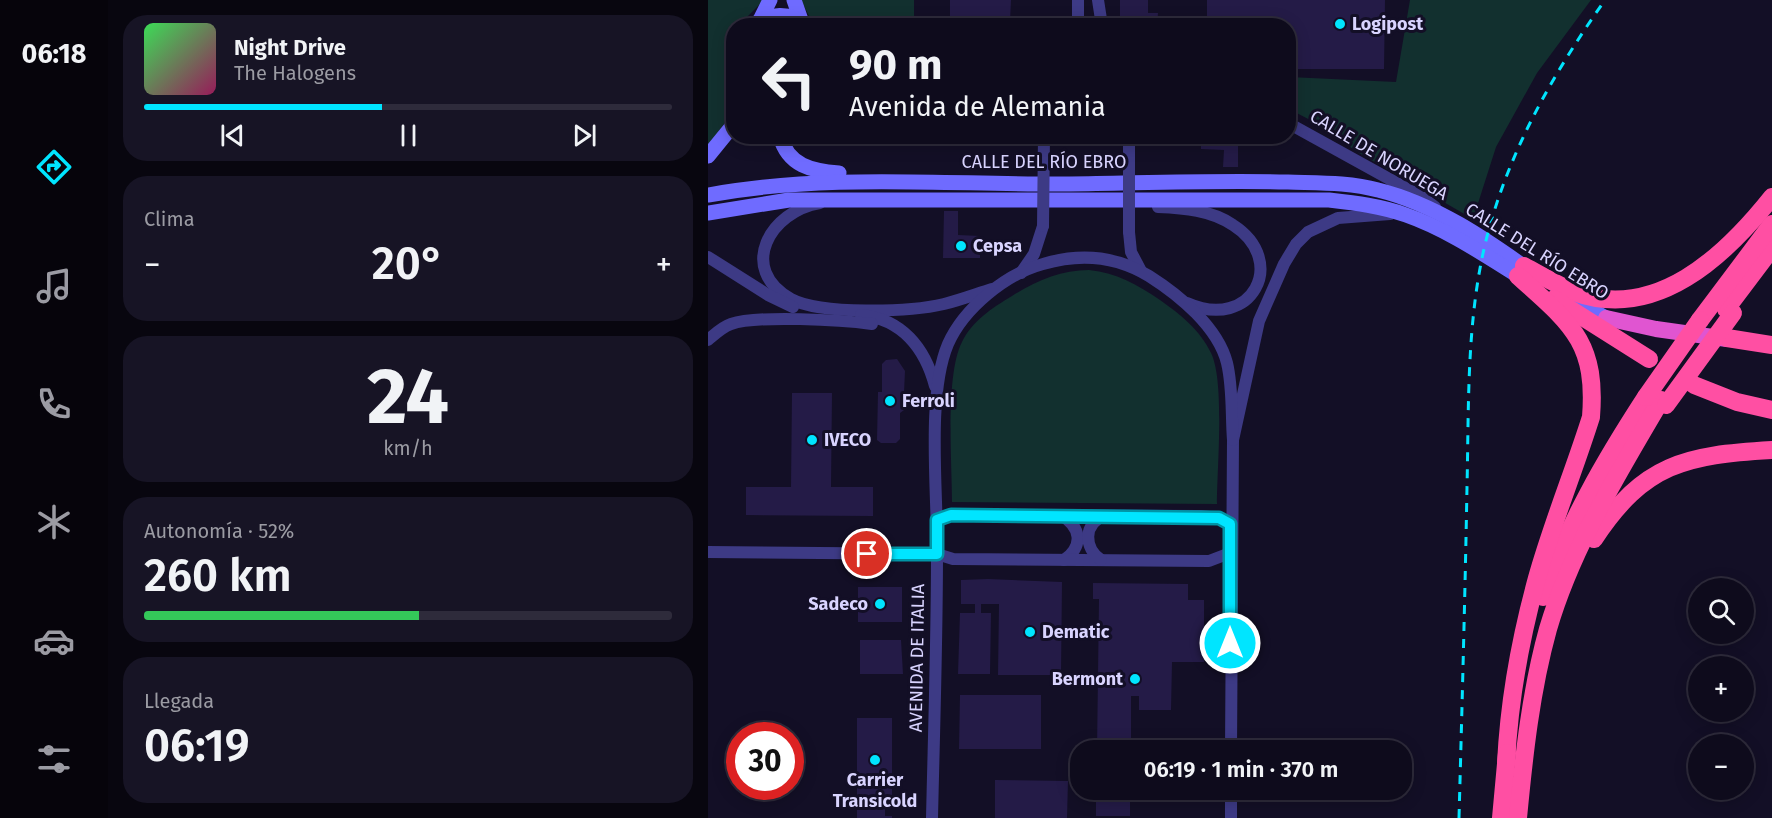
<!DOCTYPE html>
<html lang="es">
<meta charset="utf-8">
<style>
:root{--surface:#0e0b1c;--page:#171425;--text:#f1f3f6;--muted:#9b9ba3;--line:#2e2b3b;--accent:#00e5ff}
body{margin:0;font-family:"Fira Sans",sans-serif;background:var(--page);color:var(--text);height:100vh;display:flex;flex-direction:column;font-size:22px;white-space:nowrap}
*{box-sizing:border-box;margin:0}
p{font-size:20px;color:var(--muted)}
.icon{flex:none;width:33px;height:33px;fill:none;stroke:currentColor;stroke-width:2;stroke-linecap:round;stroke-linejoin:round}
.map{position:relative;flex:1;overflow:hidden}
.panel{display:flex;flex-direction:column;gap:15px;padding:15px;background:#08060f;width:600px}
.panel>*{flex:none}
.banner{position:absolute;left:18px;top:18px;width:570px;height:126px;border-radius:24px;box-shadow:0 3px 15px #0003,0 0 0 2px var(--line);background:#0e0b1c;color:var(--text);overflow:hidden}
.fabs{position:absolute;left:980px;top:578px;display:grid;gap:12px}
.fabs a{display:grid;place-items:center;width:66px;height:66px;border-radius:50%;background:var(--surface);box-shadow:0 3px 15px #0003,0 0 0 2px var(--line);font-size:30px}
.speed{position:absolute;left:18px;top:722px;display:flex;gap:12px;font-size:30px;font-weight:700;text-align:center}
.speed>*{display:grid;place-content:center;width:78px;height:78px;border-radius:50%;background:var(--surface);box-shadow:0 3px 15px #0003,0 0 0 2px var(--line);line-height:1}
.speed .limit{border:9px solid #d22;background:#fff;color:#111}
.pin{position:absolute;display:grid;place-items:center;width:51px;height:51px;color:#fff;margin:-26px;border:3px solid #fff;border-radius:50%;box-shadow:0 2px 6px #0007}
.me{position:absolute;width:66px;margin:-33px;rotate:0deg;stroke-linejoin:round;filter:drop-shadow(0 0 4px #0008)}
.turn{display:flex;align-items:center;gap:21px;height:126px;padding:0 24px;font-size:27px}
.turn .icon{width:78px;height:78px;stroke-width:2.5}
.turn b{display:block;font-size:42px;line-height:51px}
.big{font-size:45px;font-weight:600;line-height:1.1}
.panel .tile{flex:1;display:flex;flex-direction:column;justify-content:center;gap:9px;min-width:0;padding:0 21px;border-radius:24px;background:var(--page)}
.panel .dial{align-items:center;gap:0}
.dial b{font-size:78px;line-height:1}
.song{display:flex;align-items:center;gap:18px}
.cover{width:72px;height:72px;border-radius:9px;background:linear-gradient(135deg,hsl(130 70% 55%),hsl(330 70% 35%))}
.played{height:6px;border-radius:3px;background:linear-gradient(90deg,var(--accent) 45%,var(--line) 45%)}
.keys{display:flex;justify-content:space-around;direction:ltr}
.heat{display:flex;justify-content:space-between;align-items:center;font-size:33px;direction:ltr}
.charge{height:9px;border-radius:4px;background:linear-gradient(90deg,#34c759 52%,var(--line) 0)}
.trip{position:absolute;left:362px;top:740px;width:342px;height:60px;border-radius:24px;background:var(--surface);box-shadow:0 3px 15px #0003,0 0 0 2px var(--line);font-weight:600;line-height:60px;text-align:center}
main{display:flex;flex:1;min-height:0}
.tabs{display:flex;flex-direction:column;width:108px;justify-content:space-around;align-items:center;background:#06040b;color:var(--muted)}
.tabs .icon{width:42px;height:42px}
.tabs .active{color:var(--accent)}
.tabs b{font-size:27px;color:var(--text)}
.map>svg:first-child{display:block}
</style>
<main>
<nav class="tabs">
<b>06:18</b>
<svg class="icon active" aria-label="directions" viewBox="0 0 24 24"><path d="M12 3l9 9-9 9-9-9zM9 14v-3h6M13 9l2 2-2 2"/></svg>
<svg class="icon" aria-label="music" viewBox="0 0 24 24"><path d="M9 18V5l10-2v13"/><circle cx="6" cy="18" r="3"/><circle cx="16" cy="16" r="3"/></svg>
<svg class="icon" aria-label="phone" viewBox="0 0 24 24"><path d="M5 4h4l2 5-3 2q2 4 5 5l2-3 5 2v4C11 20 4 13 5 4z"/></svg>
<svg class="icon" aria-label="climate" viewBox="0 0 24 24"><path d="M12 3v18M4 7l16 10M4 17L20 7"/></svg>
<svg class="icon" aria-label="car" viewBox="0 0 24 24"><path d="M5 17H2v-5l4-1 3-4h7l3 4 3 1v5h-3M9 17h6M6 11h13"/><circle cx="7" cy="17" r="2"/><circle cx="17" cy="17" r="2"/></svg>
<svg class="icon" aria-label="filters" viewBox="0 0 24 24"><path d="M4 7h16M4 17h16"/><circle cx="9" cy="7" r="2"/><circle cx="15" cy="17" r="2"/></svg>
</nav>
<section class="panel">
<div class="tile">
<div class="song"><i class="cover"></i><div><b>Night Drive</b><p>The Halogens</p></div></div>
<div class="played"></div>
<div class="keys"><svg class="icon" aria-label="previous" viewBox="0 0 24 24"><path d="M18 5L8 12l10 7zM5 5v14"/></svg><svg class="icon" aria-label="pause" viewBox="0 0 24 24"><path d="M8 5v14M16 5v14"/></svg><svg class="icon" aria-label="next" viewBox="0 0 24 24"><path d="M6 5l10 7-10 7zM19 5v14"/></svg></div>
</div>
<div class="tile"><p>Clima</p>
<div class="heat"><a>−</a><b class="big">20°</b><a>+</a></div>
</div>
<div class="tile dial"><b>24</b><p>km/h</p></div>
<div class="tile"><p>Autonomía · 52%</p><b class="big">260 km</b><div class="charge"></div></div>
<div class="tile"><p>Llegada</p><b class="big">06:19</b></div>
</section>
<div class="map">
<svg width="1064" height="818" viewBox="0 0 1064 818">
<rect width="100%" height="100%" fill="#130f26"/>
<!-- green -->
<g fill="#12302f">
<polygon points="0,0 56,0 31,25 26,26 17,57 19,68 25,76 25,111 0,146"/>
<polygon points="93,0 206,0 206,25 112,25 101,16"/>
<polygon points="702,0 883,0 829,73 788,147 765,219 651,153 604,121 581,109 581,77 688,82"/>
<path d="M381,270C409,273 430,285 452,300C472,314 493,331 503,353C517,381 509,468 509,504L244,502C244,462 237,375 254,342C264,321 284,308 304,296C328,281 353,270 381,270Z"/>
</g>
<!-- building -->
<g fill="#241b47">
<polygon points="242,0 303,0 302,21 242,21"/>
<polygon points="412,0 440,0 440,13 450,13 449,26 412,26"/>
<polygon points="499,0 677,0 676,69 587,69 588,47 580,47 580,26 499,26"/>
<polygon points="169,136 281,136 281,141 169,140"/>
<polygon points="493,136 530,136 530,167 515,167 516,150 493,149"/>
<polygon points="236,211 250,211 250,235 272,236 272,258 235,258"/>
<polygon points="189,359 197,371 196,393 194,393 196,410 192,413 192,439 188,443 173,443 169,440 170,392 174,392 174,364 178,360"/>
<polygon points="84,393 124,393 123,487 165,487 165,516 38,515 38,487 83,487"/>
<polygon points="280,579 354,582 353,675 290,675 291,604 273,604 273,613 283,613 282,674 250,674 252,613 267,613 267,604 253,604 253,580"/>
<polygon points="385,583 480,584 480,600 496,600 496,662 464,662 463,710 431,710 431,696 423,696 423,750 389,750 391,599 385,599"/>
<rect x="150" y="587" width="44" height="35"/>
<polygon points="152,640 193,640 195,674 152,674"/>
<polygon points="252,695 333,695 333,749 251,749"/>
<polygon points="149,718 184,718 184,803 177,803 177,816 184,816 184,818 149,818"/>
<polygon points="287,780 360,781 359,818 287,818"/>
<rect x="388" y="789" width="34" height="27"/>
</g>
<g fill="none" stroke-linecap="round" stroke-linejoin="round">
<!-- minor -->
<g stroke="#3d3a85" stroke-width="12">
<polyline points="390,0 394,26"/>
<polyline points="370,26 370,0"/>
<polyline points="580,123 714,197 727,207"/>
<path d="M112,203C62,211 29,269 83,299C113,315 202,312 236,304C252,300 268,294 284,289"/>
<path d="M450,207C476,208 503,210 525,225C581,261 544,332 479,303"/>
<polyline points="421,232 423,252 433,271"/>
<polyline points="0,257 60,295 85,307"/>
<polyline points="313,273 326,254 335,226"/>
<path d="M153,315C194,319 217,348 227,386"/>
<path d="M0,340C7,334 14,327 23,324C49,315 134,320 164,324"/>
<path d="M353,515C373,527 376,546 356,560"/>
<polyline points="229,520 242,515 492,516 511,518 522,523"/>
<polyline points="0,552 229,554 245,559 501,561 522,553"/>
<path d="M393,560C376,548 375,524 396,516"/>
<polyline points="523,750 525,440 551,321 576,264 588,244 600,232 630,218 682,214"/>
<polyline points="523,789 523,818"/>
<path d="M224,818C226,730 229,641 229,553C230,495 218,396 240,344C256,308 298,274 335,264C372,253 408,256 441,276C471,295 510,327 519,363C525,388 523,415 525,440"/>
</g>
<!-- secondary -->
<g stroke="#6f6bff" stroke-width="15">
<polyline points="86,0 93,20"/>
<polyline points="53,18 62,0"/>
<path d="M44,26C61,13 82,11 99,26"/>
<path d="M72,136C80,166 104,171 131,173"/>
<polyline points="0,156 26,124"/>
<path d="M0,195C121,173 241,185 362,184C435,183 507,180 580,182C610,183 641,182 670,190C727,204 779,240 825,273"/>
<path d="M0,213L81,200H621C647,203 673,206 698,215C741,230 781,258 820,282"/>
<polyline points="850,291 898,318"/>
</g>
<!-- trunk -->
<polyline stroke="#e055d1" stroke-width="16" points="898,318 948,329 1019,339"/>
<!-- motorway -->
<g stroke="#ff4fa3" stroke-width="18">
<path d="M816,266C832,275 849,285 866,292C948,322 1017,256 1064,197"/>
<polyline points="846,299 941,359"/>
<polyline points="1018,309 1064,248"/>
<polyline points="992,320 1064,224"/>
<polyline points="1019,338 1064,345"/>
<polyline points="986,385 1029,402 1064,410"/>
<path d="M886,539C936,463 978,455 1064,450"/>
<path d="M835,597C859,525 897,460 938,397"/>
<path d="M798,764C801,700 812,640 829,578C844,524 866,471 883,417C889,341 862,323 810,276"/>
<polyline points="793,818 799,753"/>
<path d="M810,818C816,755 823,690 840,629C864,547 910,474 953,400"/>
</g>
<!-- rail -->
<path stroke="#00e5ff" stroke-width="3" stroke-dasharray="9 8" stroke-linecap="butt" d="M751,818C754,708 757,597 759,487C761,402 758,312 781,229C804,145 847,71 897,0"/>
<!-- minor-bridge -->
<g stroke="#3d3a85" stroke-width="12">
<polyline points="335,226 336,136"/>
<polyline points="421,232 421,136"/>
</g>
<!-- motorway-bridge -->
<g stroke="#ff4fa3" stroke-width="18">
<polyline points="938,397 992,320"/>
<polyline points="958,405 1025,313"/>
</g>
</g>
<g fill="none" stroke-linecap="round" stroke-linejoin="round">
<!-- route casing -->
<g stroke="#0095a6" stroke-width="15">
<polyline id="route" points="159,554 229,554 229,520 243,515 511,518 522,524 522,643"/>
</g>
<!-- route -->
<use href="#route" stroke="#00e5ff" stroke-width="10"/>
</g>
<!-- markers -->
<g fill="#00e5ff" stroke="#130f26" stroke-width="2">
<circle cx="632" cy="24" r="6"/>
<circle cx="253" cy="246" r="6"/>
<circle cx="182" cy="401" r="6"/>
<circle cx="104" cy="440" r="6"/>
<circle cx="172" cy="604" r="6"/>
<circle cx="322" cy="632" r="6"/>
<circle cx="427" cy="679" r="6"/>
<circle cx="167" cy="760" r="6"/>
</g>
<g text-anchor="middle" dominant-baseline="central" stroke-width="6" stroke-linejoin="round" paint-order="stroke">
<!-- poi labels -->
<g font-size="18" font-weight="bold" fill="#d9d4ff" stroke="#130f26" text-anchor="start">
<text x="644" y="24">Logipost</text>
<text x="265" y="246">Cepsa</text>
<text x="194" y="401">Ferroli</text>
<text x="116" y="440">IVECO</text>
<text x="160" y="604" text-anchor="end">Sadeco</text>
<text x="334" y="632">Dematic</text>
<text x="415" y="679" text-anchor="end">Bermont</text>
<text x="167" y="780" text-anchor="middle">Carrier<tspan x="167" dy="21">Transicold</tspan></text>
</g>
<!-- street labels -->
<g font-size="18" fill="#d9d4ff" stroke="#130f26">
<text transform="translate(671 155) rotate(31)">CALLE DE NORUEGA</text>
<text x="336" y="162">CALLE DEL RÍO EBRO</text>
<text transform="translate(829 251) rotate(32)">CALLE DEL RÍO EBRO</text>
<text transform="translate(209 658) rotate(-89)">AVENIDA DE ITALIA</text>
</g>
</g>
</svg>
<div class="fabs">
<a><svg class="icon" aria-label="search" viewBox="0 0 24 24"><circle cx="10" cy="10" r="6"/><path d="M15 15l6 6"/></svg></a>
<a>+</a>
<a>−</a>
</div>
<div class="speed"><div class="limit">30</div></div>
<div class="pin" style="left:159px;top:554px;background:#d93025"><svg class="icon" aria-label="arrive" viewBox="0 0 24 24"><path d="M6 21V4h12l-3 4 3 4H6"/></svg></div>
<svg class="me" style="left:522px;top:643px" viewBox="-20 -20 40 40"><circle r="17" fill="#00e5ff" stroke="#fff" stroke-width="3"/><path d="M0-11L8 9 0 5-8 9z" fill="#fff"/></svg>
<div class="trip">06:19 · 1 min · 370 m</div>
<div class="banner">
<div class="turn"><svg class="icon" aria-label="left" viewBox="0 0 24 24"><path d="M17 20v-9H6M10 6l-5 5 5 5"/></svg><div><b>90 m</b>Avenida de Alemania</div></div>
</div>
</div>
</main>
